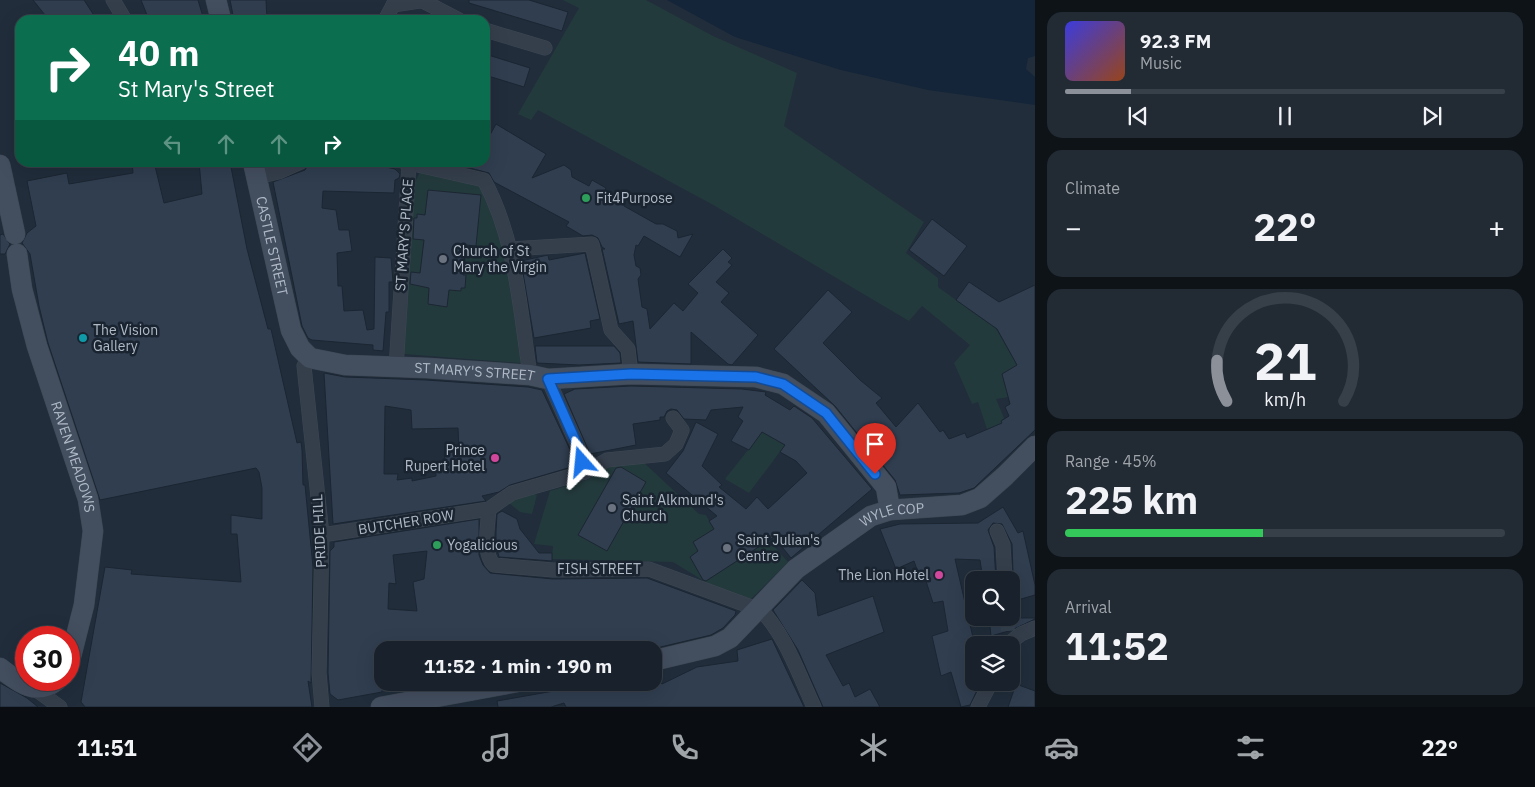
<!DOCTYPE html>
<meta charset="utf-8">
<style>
:root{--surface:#19222c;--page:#222a34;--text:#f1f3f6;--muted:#9fa4a9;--line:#373f48;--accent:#8c9099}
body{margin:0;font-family:"IBM Plex Sans",sans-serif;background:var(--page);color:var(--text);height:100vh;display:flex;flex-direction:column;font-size:19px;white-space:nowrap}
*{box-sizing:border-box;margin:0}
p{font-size:16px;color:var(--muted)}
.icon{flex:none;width:28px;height:28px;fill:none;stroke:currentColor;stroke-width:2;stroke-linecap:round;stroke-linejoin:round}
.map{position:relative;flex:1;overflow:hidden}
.sheet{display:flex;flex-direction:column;gap:12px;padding:12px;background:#0e1318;width:500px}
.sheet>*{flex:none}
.guide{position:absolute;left:15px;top:15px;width:475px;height:152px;border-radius:15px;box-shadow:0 5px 20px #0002,0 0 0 1px var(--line);background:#0b6e4f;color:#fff;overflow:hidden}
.controls{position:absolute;left:965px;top:571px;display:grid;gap:10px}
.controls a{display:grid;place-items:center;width:55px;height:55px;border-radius:10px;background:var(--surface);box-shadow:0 5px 20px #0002,0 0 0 1px var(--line);font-size:25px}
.speed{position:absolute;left:15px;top:626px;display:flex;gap:10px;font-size:25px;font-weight:700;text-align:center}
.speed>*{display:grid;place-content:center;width:65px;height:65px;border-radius:50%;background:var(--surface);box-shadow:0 5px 20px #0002,0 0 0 1px var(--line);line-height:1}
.speed .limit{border:8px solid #d22;background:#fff;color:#111}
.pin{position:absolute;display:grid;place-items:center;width:42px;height:42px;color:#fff;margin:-51px -21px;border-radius:50% 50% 50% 0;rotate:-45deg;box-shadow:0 0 5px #0007}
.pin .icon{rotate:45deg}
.me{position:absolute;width:55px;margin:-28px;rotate:342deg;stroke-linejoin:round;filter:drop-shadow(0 0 4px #0008)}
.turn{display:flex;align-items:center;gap:18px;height:105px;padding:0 20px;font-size:22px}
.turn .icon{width:65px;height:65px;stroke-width:2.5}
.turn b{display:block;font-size:35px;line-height:42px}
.lanes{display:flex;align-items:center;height:48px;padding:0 20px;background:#0003;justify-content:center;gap:25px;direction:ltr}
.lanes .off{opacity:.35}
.big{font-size:38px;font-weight:800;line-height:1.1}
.sheet .tile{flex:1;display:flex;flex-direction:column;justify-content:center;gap:8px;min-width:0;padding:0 18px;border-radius:15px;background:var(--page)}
.sheet .dial{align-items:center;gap:0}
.dial svg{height:130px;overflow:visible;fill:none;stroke:var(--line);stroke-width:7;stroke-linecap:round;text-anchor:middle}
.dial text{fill:var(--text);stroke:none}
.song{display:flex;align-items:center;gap:15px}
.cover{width:60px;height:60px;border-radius:8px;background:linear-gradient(135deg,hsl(240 70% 55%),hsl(20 70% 35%))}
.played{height:5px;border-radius:2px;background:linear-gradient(90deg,var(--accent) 15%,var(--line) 15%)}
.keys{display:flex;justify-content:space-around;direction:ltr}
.heat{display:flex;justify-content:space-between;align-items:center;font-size:28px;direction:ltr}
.charge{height:8px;border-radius:4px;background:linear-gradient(90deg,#34c759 45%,var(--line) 0)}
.trip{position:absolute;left:374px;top:641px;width:288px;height:50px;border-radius:15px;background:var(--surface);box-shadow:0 5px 20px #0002,0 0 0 1px var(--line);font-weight:800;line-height:50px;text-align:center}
.tab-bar{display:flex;height:80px;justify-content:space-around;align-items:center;background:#0a0e12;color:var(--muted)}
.tab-bar .icon{width:35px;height:35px}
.tab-bar .selected{color:var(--accent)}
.tab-bar b{font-size:22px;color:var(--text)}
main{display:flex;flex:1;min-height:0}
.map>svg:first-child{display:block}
</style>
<main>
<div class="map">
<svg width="1035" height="707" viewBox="0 0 1035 707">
<rect width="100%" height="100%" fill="#212d3b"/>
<!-- green -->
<g fill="#233a3c">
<polygon points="563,0 646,0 713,36 797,73 784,126 924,222 906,253 938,278 938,287 988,323 991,320 1017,365 1002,375 1009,397 996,399 1004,418 1001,421 1003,424 992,430 987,429 978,402 972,404 954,363 970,345 922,306 909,321 715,206 538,110 531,120 518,114 579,8"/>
<polygon points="422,167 482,183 513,273 521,363 404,354 413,187"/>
<polygon points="763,431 785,445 749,493 725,479"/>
<polygon points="641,460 699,514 706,515 709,521 722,512 728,520 747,508 763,534 788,562 751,599 712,586 673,562 552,559 553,546 534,544 550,491 589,479 608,466"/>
<polygon points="530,492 537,495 532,514 520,512 509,503 513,496"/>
</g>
<!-- water -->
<polygon fill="#142539" points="667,0 1035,0 1035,56 1028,58 1026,69 1035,77 1035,105 928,90 841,70 735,37"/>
<!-- building -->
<g fill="#303e50" stroke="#1c2632" fill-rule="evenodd">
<polygon points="33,0 84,0 97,20 49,20"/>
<polygon points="141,0 198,0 204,20 149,20"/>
<polygon points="230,0 266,0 267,20 234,20"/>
<polygon points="469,0 529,0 568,12 562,31 469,3"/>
<polygon points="485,54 530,68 524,87 485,75"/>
<polygon points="496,124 546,154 532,178 564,165 571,170 572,177 589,186 592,180 606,188 605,190 624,201 624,206 656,224 663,224 677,231 678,238 693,234 680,257 644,236 638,246 636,245 634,255 636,266 640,268 641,275 638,279 642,307 647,309 650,329 674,303 683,311 698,293 688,284 723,249 732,258 728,262 732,265 716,282 729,293 721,302 758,335 732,365 728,364 691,332 691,364 638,362 633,321 619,324 602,249 605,249 602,247 598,238 592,235 583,236 566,226 569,222 494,182 489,173 470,168 461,162 485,162 485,144"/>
<polygon points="132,162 154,162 164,203 202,194 199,162 230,162 247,249 268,329 271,329 297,443 301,442 302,450 303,485 305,485 313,567 311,683 308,681 312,707 85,707 81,702 105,567 132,570 131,574 241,582 237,534 231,534 231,515 262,519 262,488 259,472 256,468 100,500 48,343 39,306 30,254 22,243 27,233 36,226 27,181 67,173 69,184 133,173"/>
<polygon points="310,162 381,166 395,169 400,174 399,178 395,180 394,193 323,191 322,208 336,210 339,230 349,230 352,251 337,253 338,286 342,286 344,311 363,310 367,330 374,329 375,257 391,258 393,282 389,282 389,312 386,312 383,351 373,350 373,345 312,340 308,338 302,326 273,182 305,170"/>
<polygon points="428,190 481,195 476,246 466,245 463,275 466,275 465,288 461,288 461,291 449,290 447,307 428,304 429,288 410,284 411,272 420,273 424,240 413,239 414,218 417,218 417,214 425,215"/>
<polygon points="932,219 967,246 944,276 909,250"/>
<polygon points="3,234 10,244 5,254 0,254 0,235"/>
<polygon points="585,253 600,319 590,321 591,328 534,338 521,261 548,255 549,260"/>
<polygon points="969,282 999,302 1035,285 1035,430 974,488 959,493 900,495 895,480 835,406 774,349 828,290 852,312 823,343 860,380 882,398 876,403 896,427 918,403 940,432 943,430 949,439 965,433 967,438 1002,423 1001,421 1009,416 1005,407 1010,404 1002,374 1017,365 997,329 956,300"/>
<polygon points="535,346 614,346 620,353 621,363 579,365 537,363"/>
<path d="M324,373L345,377L426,380L528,387L542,390L572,454L575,466L510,485L499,492L482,496L486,501L333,524ZM385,406L411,410L412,429L458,428L459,451L444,453L446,466L436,468V476L412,481V478L397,480L398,474H384Z"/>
<polygon points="631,386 742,389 766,392 765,395 790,410 794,406 812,418 872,489 791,558 774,537 706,581 703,580 690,557 698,551 693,542 714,529 709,521 717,516 666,473 683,451 696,422 718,434 702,466 722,485 719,487 746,509 757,497 768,509 807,473 796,461 780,452 785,445 762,432 749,450 731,441 743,421 738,417 743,407 711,410 706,420 684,419 677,410 671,409 667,411 664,417 660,417 660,420 633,424 636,445 590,454 564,394 575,389"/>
<polygon points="621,467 646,482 607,551 578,535 616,468"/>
<polygon points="1003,507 1018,533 1023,531 1035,585 1035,595 1014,601 1012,544 1002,524 993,523 988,530 994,547 996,580 983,580 980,560 955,559 974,642 974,682 981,682 970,705 961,707 951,672 941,676 932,636 948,631 943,601 933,603 926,581 921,581 914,561 896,569 880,529 900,524 978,523"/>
<polygon points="502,511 517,519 520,529 539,553 552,553 552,561 499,557 496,545 496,531 497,514"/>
<path d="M479,519V555L483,565L490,573L553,579L647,578L736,611L735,615L723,628L711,635L648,650H382V692L338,700L330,694L328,673L330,551L334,547V542ZM427,551L424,579L413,582L417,611L388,609L389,583L396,584L393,555Z"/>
<polygon points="802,580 815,593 818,616 873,596 884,632 826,655 843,686 849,683 855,697 870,689 880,707 823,707 798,650 773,610"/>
<polygon points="989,618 998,618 1000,624 1007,628 1014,624 1016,618 1035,618 1035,619 1012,630 991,636"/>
<polygon points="772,639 804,707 566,707 564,703 551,707 498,707 497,701 605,682 660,682 662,684 697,667 738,661 737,650"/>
<polygon points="0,683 27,698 38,707 0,707"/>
<polygon points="1016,684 1035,691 1035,707 1008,707"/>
</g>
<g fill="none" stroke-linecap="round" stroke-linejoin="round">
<!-- street-tunnel -->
<polyline stroke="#364250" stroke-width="14" stroke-dasharray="14 7" stroke-linecap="butt" points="1007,619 1008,631"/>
<!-- street casing -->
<g stroke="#3e4854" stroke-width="15">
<g id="street">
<polyline points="113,0 125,20"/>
<polyline points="423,1 459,20"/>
<polyline points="393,5 426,0"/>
<polyline points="385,20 396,0"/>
<polyline points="485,30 545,48"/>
<path d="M404,162L484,180C516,239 520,309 530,375"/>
<polyline points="257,177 279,172 301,162"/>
<polyline points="510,249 592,244 611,330 628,349 631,374"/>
<polyline points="310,358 304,366 322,535 319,673 322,707"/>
<polyline points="396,368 409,164"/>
<polyline points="548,379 580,451 585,472"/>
<path d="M489,509C488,525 482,553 494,565L553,570L649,569L757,609"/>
<polyline points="997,531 1003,545 1005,580"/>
<polyline points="322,535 489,509 512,493 585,472 607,460 665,454 676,444 682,430 673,418"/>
<path d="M758,607C785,633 798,673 814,707"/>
<polyline points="1007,618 1007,619"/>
<polyline points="1007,645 1021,634 1035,628"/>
<polyline points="35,689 60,707"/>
<polyline points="978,707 991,682"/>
</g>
</g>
<!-- secondary casing -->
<g stroke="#3e4854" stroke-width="21">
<g id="secondary">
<polyline points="216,0 221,20"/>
<path id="s1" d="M253,162L291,330L300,348L310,358L345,365L427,368L530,375L548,379L631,374L756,377L783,384L826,413L886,487L890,510"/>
<polyline points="0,165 15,234"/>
<path id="s2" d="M17,254L22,289L37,346L88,499L93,531L84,605L69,664"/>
<path id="s3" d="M652,661L715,646L730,638L796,569L871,516L890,510L962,505L980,498L1005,476L1035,446"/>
<path d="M0,668C18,682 36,697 57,680"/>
<polyline points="381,707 517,682"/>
</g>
</g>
<!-- street -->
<use href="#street" stroke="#353f4c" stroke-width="14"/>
<!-- secondary -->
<use href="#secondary" stroke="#434e5f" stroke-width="20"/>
</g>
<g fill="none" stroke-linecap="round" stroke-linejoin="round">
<!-- route casing -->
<g stroke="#114b97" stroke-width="12">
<polyline id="route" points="582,462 580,451 548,379 631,374 756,377 783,384 826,413 875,474"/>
</g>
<!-- route -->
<use href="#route" stroke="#1a73e8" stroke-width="9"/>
</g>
<!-- markers -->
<g fill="#2e9e5b" stroke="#1a2430" stroke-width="2">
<circle cx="586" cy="198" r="5"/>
<circle cx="437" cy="545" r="5"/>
</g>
<g fill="#6b7280" stroke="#1a2430" stroke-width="2">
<circle cx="443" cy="259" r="5"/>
<circle cx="612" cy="508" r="5"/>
<circle cx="727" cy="548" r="5"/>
</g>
<circle fill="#0f9aa8" stroke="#1a2430" stroke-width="2" cx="83" cy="338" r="5"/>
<g fill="#d1479c" stroke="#1a2430" stroke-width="2">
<circle cx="495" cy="458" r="5"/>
<circle cx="939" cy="575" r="5"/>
</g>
<g text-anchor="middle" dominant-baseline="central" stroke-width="5" stroke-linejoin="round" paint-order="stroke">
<!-- poi labels -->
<g font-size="14" fill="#b0bac7" stroke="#1a2430" text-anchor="start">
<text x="596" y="198">Fit4Purpose</text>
<text x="453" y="251">Church of St<tspan x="453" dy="16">Mary the Virgin</tspan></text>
<text x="93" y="330">The Vision<tspan x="93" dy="16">Gallery</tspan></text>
<text x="485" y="450" text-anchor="end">Prince<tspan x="485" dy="16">Rupert Hotel</tspan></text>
<text x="622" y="500">Saint Alkmund's<tspan x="622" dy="16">Church</tspan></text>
<text x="737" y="540">Saint Julian's<tspan x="737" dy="16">Centre</tspan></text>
<text x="447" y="545">Yogalicious</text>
<text x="929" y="575" text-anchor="end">The Lion Hotel</text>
</g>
<!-- street labels -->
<g font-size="14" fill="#b0bac7" stroke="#1a2430">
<text transform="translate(404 235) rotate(-86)">ST MARY'S PLACE</text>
<text stroke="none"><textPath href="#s1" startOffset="86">CASTLE STREET</textPath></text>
<text stroke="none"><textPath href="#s1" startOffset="372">ST MARY'S STREET</textPath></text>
<text stroke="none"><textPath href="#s2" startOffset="211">RAVEN MEADOWS</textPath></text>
<text stroke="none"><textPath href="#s3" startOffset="290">WYLE COP</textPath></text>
<text transform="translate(406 522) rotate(-9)">BUTCHER ROW</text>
<text transform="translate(319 531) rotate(-93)">PRIDE HILL</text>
<text x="599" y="569">FISH STREET</text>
</g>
</g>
</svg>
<div class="controls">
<a><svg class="icon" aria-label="search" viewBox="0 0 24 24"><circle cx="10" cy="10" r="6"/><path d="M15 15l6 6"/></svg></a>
<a><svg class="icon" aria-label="layers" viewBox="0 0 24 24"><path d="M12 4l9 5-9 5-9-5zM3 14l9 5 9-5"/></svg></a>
</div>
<div class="speed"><div class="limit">30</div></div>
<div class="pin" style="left:875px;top:474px;background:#d93025"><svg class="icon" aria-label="arrive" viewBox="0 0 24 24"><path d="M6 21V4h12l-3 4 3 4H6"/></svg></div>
<svg class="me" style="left:582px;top:462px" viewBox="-20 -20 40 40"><path d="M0-17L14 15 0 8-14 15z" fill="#1a73e8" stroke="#fff" stroke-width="4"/></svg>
<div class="trip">11:52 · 1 min · 190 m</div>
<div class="guide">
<div class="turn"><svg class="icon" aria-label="right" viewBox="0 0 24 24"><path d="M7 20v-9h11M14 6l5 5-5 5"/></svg><div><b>40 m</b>St Mary's Street</div></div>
<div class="lanes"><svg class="icon off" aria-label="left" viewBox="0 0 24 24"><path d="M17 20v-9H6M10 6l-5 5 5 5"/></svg><svg class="icon off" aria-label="ahead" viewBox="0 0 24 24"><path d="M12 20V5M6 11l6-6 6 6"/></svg><svg class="icon off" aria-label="ahead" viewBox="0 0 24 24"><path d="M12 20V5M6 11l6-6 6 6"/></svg><svg class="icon" aria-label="right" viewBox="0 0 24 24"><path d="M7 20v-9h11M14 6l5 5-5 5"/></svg></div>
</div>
</div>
<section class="sheet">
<div class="tile">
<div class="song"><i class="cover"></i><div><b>92.3 FM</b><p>Music</p></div></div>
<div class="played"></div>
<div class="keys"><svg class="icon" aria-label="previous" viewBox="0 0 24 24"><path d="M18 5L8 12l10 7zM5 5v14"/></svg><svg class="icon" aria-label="pause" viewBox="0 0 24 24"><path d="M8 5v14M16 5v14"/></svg><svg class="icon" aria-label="next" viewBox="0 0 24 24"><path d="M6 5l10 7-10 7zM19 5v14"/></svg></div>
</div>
<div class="tile"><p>Climate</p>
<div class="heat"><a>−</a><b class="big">22°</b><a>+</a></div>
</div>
<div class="tile dial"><svg viewBox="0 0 100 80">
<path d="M14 69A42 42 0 1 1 86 69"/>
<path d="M14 69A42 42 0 0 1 8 44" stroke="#8c9099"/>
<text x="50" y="56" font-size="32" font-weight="700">21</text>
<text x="50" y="72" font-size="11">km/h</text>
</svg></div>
<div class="tile"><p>Range · 45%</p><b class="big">225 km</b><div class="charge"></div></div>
<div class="tile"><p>Arrival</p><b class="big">11:52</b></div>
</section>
</main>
<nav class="tab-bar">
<b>11:51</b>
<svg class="icon selected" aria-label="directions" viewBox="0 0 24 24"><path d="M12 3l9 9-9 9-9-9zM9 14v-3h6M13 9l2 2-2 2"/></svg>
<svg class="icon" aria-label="music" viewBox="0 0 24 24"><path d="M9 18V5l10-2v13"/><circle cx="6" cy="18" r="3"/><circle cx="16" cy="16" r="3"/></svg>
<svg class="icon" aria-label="phone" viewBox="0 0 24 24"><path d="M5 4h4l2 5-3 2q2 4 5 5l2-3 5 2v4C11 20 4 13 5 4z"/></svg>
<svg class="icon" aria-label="climate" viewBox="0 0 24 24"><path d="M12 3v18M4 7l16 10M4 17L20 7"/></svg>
<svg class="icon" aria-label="car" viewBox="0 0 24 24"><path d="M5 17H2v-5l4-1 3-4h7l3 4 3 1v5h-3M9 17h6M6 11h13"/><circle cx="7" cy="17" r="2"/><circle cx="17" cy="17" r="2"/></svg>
<svg class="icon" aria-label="filters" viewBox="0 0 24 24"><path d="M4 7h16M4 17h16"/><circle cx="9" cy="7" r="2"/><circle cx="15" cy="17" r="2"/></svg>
<b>22°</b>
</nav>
